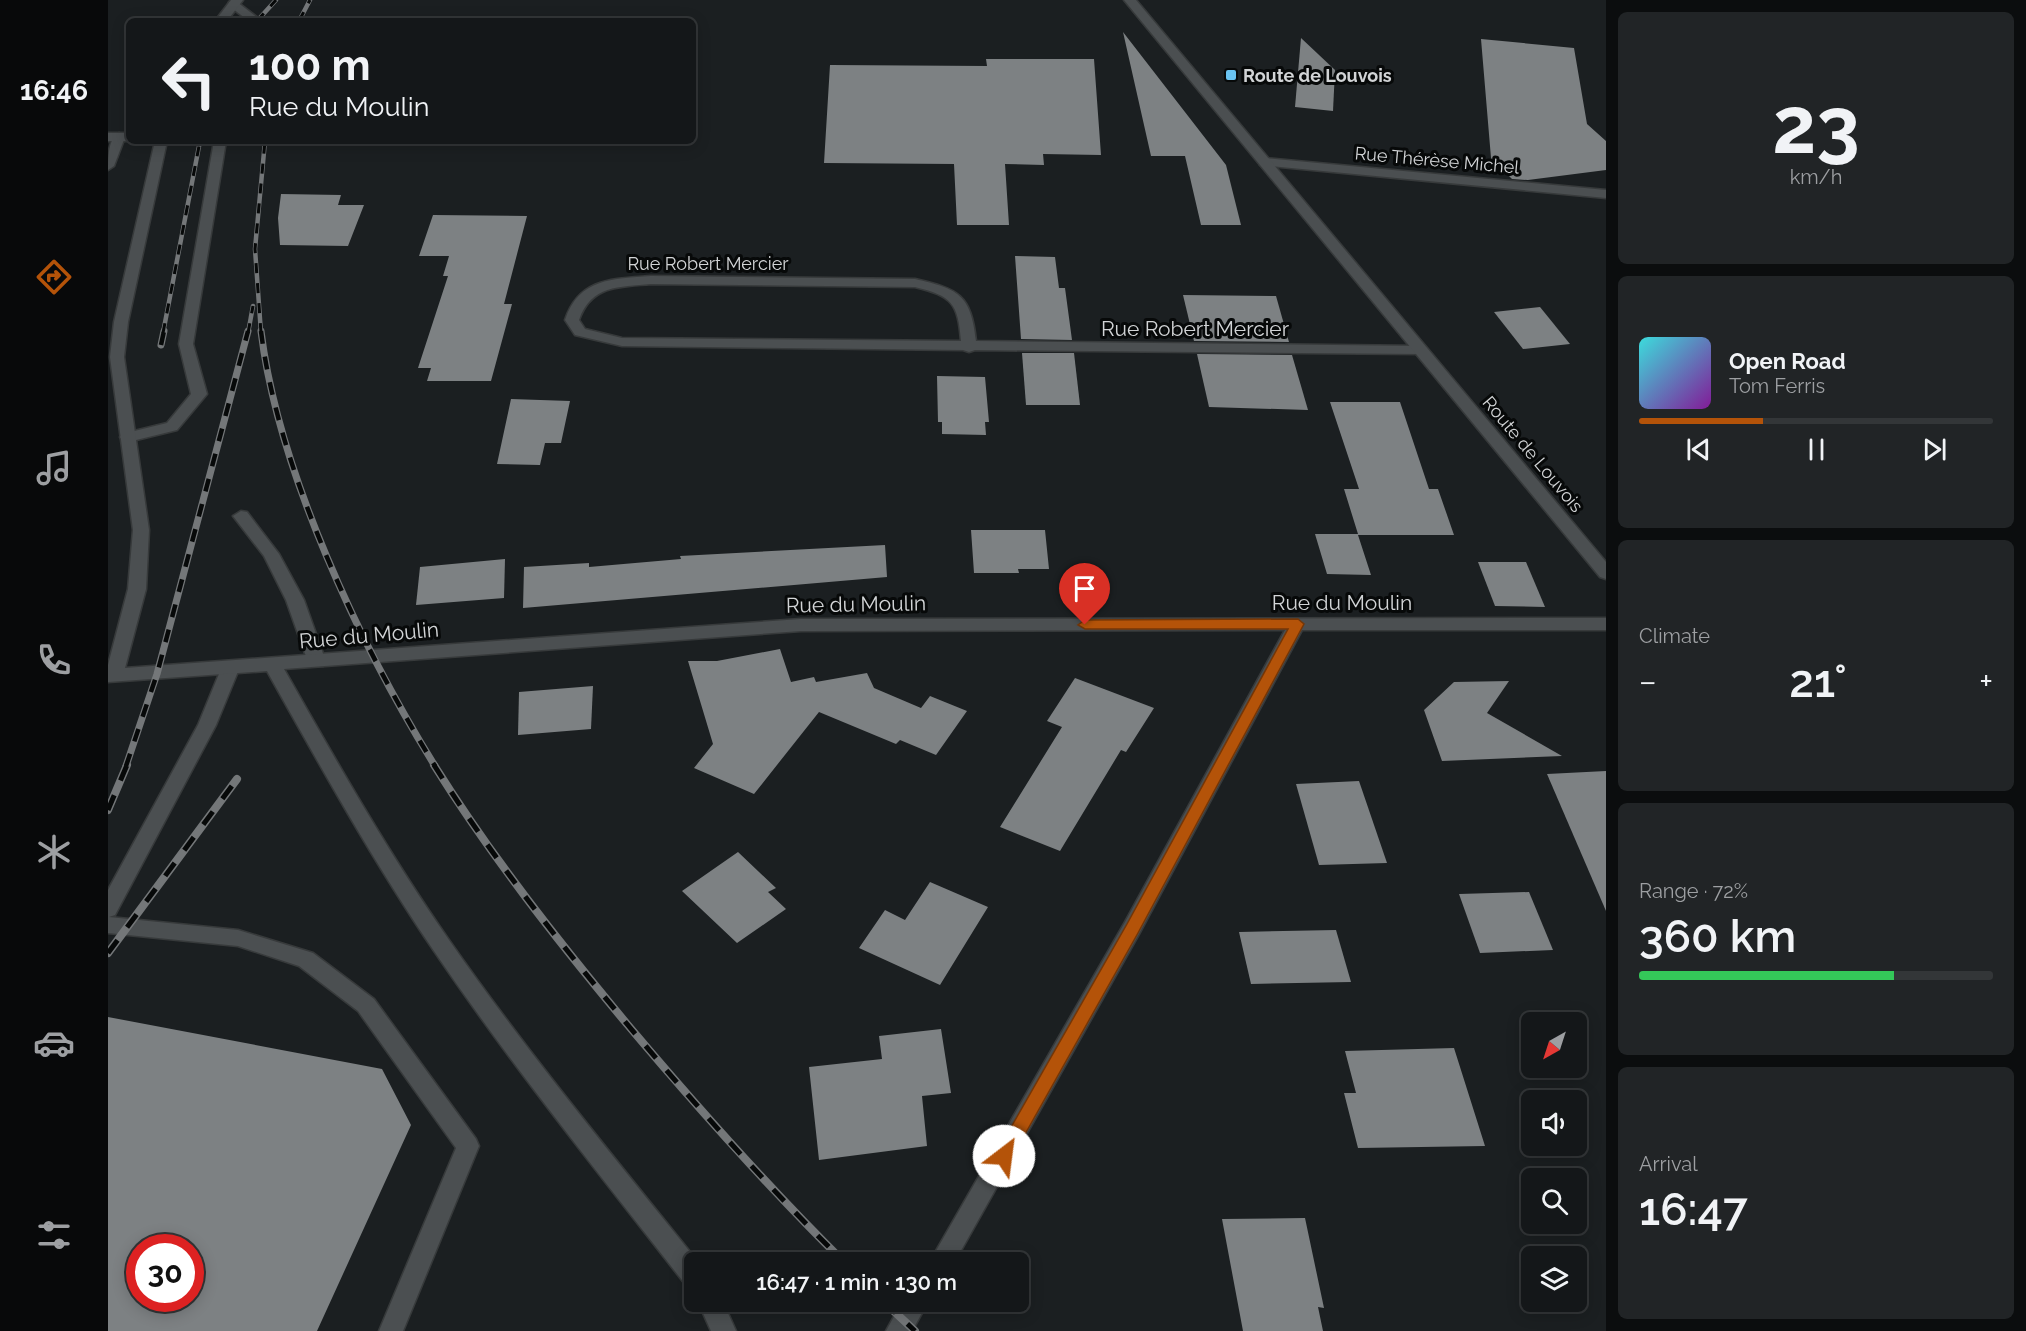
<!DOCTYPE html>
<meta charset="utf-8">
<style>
:root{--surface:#141719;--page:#212426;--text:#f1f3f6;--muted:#9d9fa2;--line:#333638;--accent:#b45309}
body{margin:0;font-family:Raleway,sans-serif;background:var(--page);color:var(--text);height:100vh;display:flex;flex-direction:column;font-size:22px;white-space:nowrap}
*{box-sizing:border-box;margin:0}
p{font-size:20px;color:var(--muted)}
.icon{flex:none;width:33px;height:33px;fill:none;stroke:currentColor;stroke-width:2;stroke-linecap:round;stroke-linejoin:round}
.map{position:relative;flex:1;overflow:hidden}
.panel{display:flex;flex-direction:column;gap:12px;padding:12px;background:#0b0d0e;width:420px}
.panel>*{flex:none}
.guide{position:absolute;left:18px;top:18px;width:570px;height:126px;border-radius:9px;box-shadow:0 3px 15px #0003,0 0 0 2px var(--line);background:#141719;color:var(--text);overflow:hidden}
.needle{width:39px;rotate:219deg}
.tools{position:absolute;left:1413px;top:1012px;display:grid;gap:12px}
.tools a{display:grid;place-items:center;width:66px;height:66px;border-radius:9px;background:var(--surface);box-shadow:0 3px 15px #0003,0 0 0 2px var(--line);font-size:30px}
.speed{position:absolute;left:18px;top:1234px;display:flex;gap:12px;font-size:30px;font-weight:700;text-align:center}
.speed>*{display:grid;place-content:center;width:78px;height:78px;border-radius:50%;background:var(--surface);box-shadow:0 3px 15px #0003,0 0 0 2px var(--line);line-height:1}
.speed .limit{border:9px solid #d22;background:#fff;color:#111}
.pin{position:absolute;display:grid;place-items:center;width:51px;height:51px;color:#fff;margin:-62px -26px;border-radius:50% 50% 50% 0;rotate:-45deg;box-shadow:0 0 6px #0007}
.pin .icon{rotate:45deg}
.me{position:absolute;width:66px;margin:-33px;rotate:30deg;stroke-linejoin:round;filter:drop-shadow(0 0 4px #0008)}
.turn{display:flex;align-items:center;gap:21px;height:126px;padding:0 24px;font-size:27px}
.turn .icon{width:78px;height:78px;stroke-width:2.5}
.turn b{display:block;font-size:42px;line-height:51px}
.big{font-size:45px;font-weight:600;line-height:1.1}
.panel .tile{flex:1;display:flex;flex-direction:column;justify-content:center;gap:9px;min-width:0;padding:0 21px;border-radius:9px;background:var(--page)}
.panel .dial{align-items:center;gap:0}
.dial b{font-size:78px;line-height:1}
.song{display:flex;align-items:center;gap:18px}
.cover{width:72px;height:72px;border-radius:9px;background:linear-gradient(135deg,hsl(180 70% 55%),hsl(290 70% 35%))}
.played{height:6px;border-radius:3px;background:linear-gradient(90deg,var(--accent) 35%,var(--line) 35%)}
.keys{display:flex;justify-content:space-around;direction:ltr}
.heat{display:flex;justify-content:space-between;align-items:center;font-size:33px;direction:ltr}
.charge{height:9px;border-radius:4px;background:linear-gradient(90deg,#34c759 72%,var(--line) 0)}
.trip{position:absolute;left:576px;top:1252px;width:345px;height:60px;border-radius:9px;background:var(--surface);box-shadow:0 3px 15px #0003,0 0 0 2px var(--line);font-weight:600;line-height:60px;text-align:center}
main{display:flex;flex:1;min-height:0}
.tabs{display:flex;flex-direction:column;width:108px;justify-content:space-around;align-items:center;background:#08090a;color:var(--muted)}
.tabs .icon{width:42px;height:42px}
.tabs .current{color:var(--accent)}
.tabs b{font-size:27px;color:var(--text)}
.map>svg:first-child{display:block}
</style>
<main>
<nav class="tabs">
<b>16:46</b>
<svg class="icon current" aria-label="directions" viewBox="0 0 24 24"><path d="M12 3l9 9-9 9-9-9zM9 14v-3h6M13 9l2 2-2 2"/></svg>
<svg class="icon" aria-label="music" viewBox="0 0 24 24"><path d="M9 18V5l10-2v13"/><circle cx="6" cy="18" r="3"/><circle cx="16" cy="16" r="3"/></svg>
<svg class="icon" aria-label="phone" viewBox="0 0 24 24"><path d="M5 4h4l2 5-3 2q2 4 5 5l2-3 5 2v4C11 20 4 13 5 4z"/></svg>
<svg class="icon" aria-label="climate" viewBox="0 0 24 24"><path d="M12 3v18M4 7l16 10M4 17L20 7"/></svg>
<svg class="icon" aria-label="car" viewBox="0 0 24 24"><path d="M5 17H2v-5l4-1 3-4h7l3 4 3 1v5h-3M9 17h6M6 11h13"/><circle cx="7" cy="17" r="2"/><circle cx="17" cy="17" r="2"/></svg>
<svg class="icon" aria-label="filters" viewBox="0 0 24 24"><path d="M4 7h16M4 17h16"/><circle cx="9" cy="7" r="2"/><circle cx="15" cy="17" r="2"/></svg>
</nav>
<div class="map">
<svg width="1498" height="1331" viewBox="0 0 1498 1331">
<rect width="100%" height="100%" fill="#1b1f21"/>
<!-- building -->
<g fill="#7d8183" fill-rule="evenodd">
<polygon points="1015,32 1118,165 1133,225 1093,225 1077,156 1043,156"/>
<polygon points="1193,38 1227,70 1225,111 1187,107"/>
<polygon points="1373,39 1466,48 1479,124 1498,141 1498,170 1420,180 1404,179 1383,158"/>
<polygon points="878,59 986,59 993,155 935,154 936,165 897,164 901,225 849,225 846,164 716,163 722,65 879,66"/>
<polygon points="173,194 233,195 230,205 256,205 240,246 172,245 170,218"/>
<polygon points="325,215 419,216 396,304 404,304 383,381 319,381 323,368 310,368 340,276 335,276 341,256 311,256"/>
<polygon points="907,256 947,257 951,288 957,288 964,340 913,339"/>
<polygon points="1075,295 1168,296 1181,342 1086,341"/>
<polygon points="1432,307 1462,344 1415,349 1386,312"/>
<polygon points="914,353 966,353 972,405 918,405"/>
<polygon points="1089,354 1184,355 1200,410 1101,407"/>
<polygon points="829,376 877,377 881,422 877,422 878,435 834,434 834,422 830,422"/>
<polygon points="403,399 462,401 453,443 437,443 432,465 389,464"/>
<polygon points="1222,402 1292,402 1321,489 1330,489 1346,535 1250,535 1263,575 1219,574 1207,534 1250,534 1236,489 1251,489"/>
<polygon points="863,530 937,530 941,569 910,569 911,573 866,573"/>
<polygon points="777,545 779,577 415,608 416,567 481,563 481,567 573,559 572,556"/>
<polygon points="397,559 396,598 308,605 312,567"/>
<polygon points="1370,562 1418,562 1437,607 1387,606"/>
<polygon points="672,649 683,682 706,677 708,682 759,673 766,688 813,708 822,696 859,711 828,755 792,740 788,744 711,712 646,794 586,768 605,744 580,661 609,661"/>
<polygon points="967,678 1046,708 1018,752 1013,750 952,851 892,827 954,727 939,721"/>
<polygon points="1401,681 1379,713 1454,756 1334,761 1316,710 1346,682"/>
<polygon points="485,686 483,729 410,735 411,692"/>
<polygon points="1498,771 1498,911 1439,774"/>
<polygon points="1251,781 1279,863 1211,865 1188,784"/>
<polygon points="630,852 668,888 660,892 678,909 629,943 574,891"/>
<polygon points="822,882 880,907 832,985 751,948 777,910 797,920"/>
<polygon points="1421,892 1445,950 1372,953 1351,894"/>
<polygon points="1228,930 1243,982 1143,984 1131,932"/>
<path d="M0,1017L274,1069L303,1125L209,1331H0ZM32,1248H82V1299H32Z"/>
<polygon points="833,1029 843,1093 814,1096 819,1146 711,1160 701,1067 774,1059 771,1036"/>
<polygon points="1346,1048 1377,1146 1250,1148 1236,1093 1248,1093 1237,1051"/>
<polygon points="1197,1218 1216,1308 1210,1307 1215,1331 1135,1331 1114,1219"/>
</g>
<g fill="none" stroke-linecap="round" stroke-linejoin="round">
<!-- lane casing -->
<g stroke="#373a3b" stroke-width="3">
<g id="lane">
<polygon points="121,2 129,2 154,21 141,21 121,6"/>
<path d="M11,133L17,137L6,166L0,170C0,158 0,138 11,133Z"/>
<polygon points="106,141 118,141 85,344 99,394 69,430 20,442 14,440 12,437 14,434 59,423 83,394 71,344"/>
<polygon points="133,511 139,512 171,554 196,600 218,662 215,666 203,666 200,662 178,600 156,556 125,516"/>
<polygon points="122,663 128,664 131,669 108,725 7,915 1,917 130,930 205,953 266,999 368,1139 371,1146 295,1331 271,1331 348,1148 250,1011 191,966 130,946 0,933 0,890 90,725 113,669 116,664"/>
</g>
</g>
<!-- street casing -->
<g stroke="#373a3b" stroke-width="3">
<g id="street">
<polygon points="123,0 135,0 119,21 107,21"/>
<rect x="0" y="133" width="21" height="8"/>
<path d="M47,141H59L20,322L16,357L41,530L38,589L17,668L693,619L1498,618V630H1194L1031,934L846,1263H821L1017,922L1177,630L693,631L176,669C228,761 281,854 341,940C419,1052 506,1157 591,1263H586V1288L577,1284C492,1175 404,1066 326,951C265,861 212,766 159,671L0,682V665L20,589L25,530L2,357L6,322Z"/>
<polygon points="1157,158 1498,190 1498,198 1152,165 1151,162"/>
<path d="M543,276L807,279C850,289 863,294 868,341L1313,346L1320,350L1313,354L867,350L861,352L855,350L514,346L467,335L457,320C471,278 504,279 543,276ZM543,284L807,287C844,296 850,303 853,341L514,338L477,329L471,320C483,285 511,287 543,284Z"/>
<polygon points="590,1302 615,1302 628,1331 603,1331"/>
<polygon points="794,1302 820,1302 804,1331 778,1331"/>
</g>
</g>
<!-- secondary casing -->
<g stroke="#373a3b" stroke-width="3">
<polygon id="secondary" points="1016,0 1028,0 1498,562 1498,579 1492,577"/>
</g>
<!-- lane -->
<use href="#lane" fill="#4b4f51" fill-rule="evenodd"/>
<!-- street -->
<use href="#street" fill="#4b4f51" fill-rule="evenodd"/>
<!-- secondary -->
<use href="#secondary" fill="#4b4f51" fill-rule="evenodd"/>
<!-- rail-far2 casing -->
<g stroke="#747779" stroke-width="4.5">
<g id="rail-far2">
<polyline points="149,21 168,0"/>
<polyline points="191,21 202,0"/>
<polyline points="55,333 92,141"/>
<polyline points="140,333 145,306"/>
<polyline points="153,333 147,249 157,141"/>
</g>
</g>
<!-- rail-far1 casing -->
<g stroke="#747779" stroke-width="7">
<g id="rail-far1">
<path d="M153,331C170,471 253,647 327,766"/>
<polyline points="53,345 56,331"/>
<polyline points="18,766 49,674 140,331"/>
</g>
</g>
<!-- rail casing -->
<g stroke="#747779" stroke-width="8">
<g id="rail">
<path d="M326,765C383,856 450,941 519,1024C589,1107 660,1187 737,1263"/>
<polyline points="0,810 19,765"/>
<polyline points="0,953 129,779"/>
<polyline points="776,1302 807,1331"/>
</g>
</g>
<!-- rail-far2 -->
<use href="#rail-far2" stroke="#070909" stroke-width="3" stroke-dasharray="10" stroke-linecap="butt"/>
<!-- rail-far1 -->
<use href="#rail-far1" stroke="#070909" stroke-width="4.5" stroke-dasharray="13" stroke-linecap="butt"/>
<!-- rail -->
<use href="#rail" stroke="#070909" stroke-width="5" stroke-dasharray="16" stroke-linecap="butt"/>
</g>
<!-- route -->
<polygon fill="#b45309" stroke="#753606" stroke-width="1.5" points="1190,619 1196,624 1030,933 902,1161 896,1164 890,1161 887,1156 890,1150 1019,924 1180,629 977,629 970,625 977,620"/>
<!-- markers -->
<rect fill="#69c3f1" stroke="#070909" stroke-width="2" x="1117" y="69" width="12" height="12" rx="3"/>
<g text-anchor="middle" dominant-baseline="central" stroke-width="6" stroke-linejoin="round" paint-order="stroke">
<!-- far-poi labels -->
<g font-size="18" font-weight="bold" fill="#d2d4d6" stroke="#070909" text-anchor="start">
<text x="1135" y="75">Route de Louvois</text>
</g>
<!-- far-street labels -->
<g font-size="18" fill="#d2d4d6" stroke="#070909">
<text transform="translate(1329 160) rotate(5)">Rue Thérèse Michel</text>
<text x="600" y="263">Rue Robert Mercier</text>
<text transform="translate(1425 454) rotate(50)">Route de Louvois</text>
</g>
<!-- street labels -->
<g font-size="21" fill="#d2d4d6" stroke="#070909">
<text x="1087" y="328">Rue Robert Mercier</text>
<text x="1234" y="602">Rue du Moulin</text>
<text transform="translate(748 604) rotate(-1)">Rue du Moulin</text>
<text transform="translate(261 635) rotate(-5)">Rue du Moulin</text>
</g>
</g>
</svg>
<div class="tools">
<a><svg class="needle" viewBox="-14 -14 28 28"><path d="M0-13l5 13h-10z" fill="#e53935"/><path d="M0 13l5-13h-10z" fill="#9d9fa2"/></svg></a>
<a><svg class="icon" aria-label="sound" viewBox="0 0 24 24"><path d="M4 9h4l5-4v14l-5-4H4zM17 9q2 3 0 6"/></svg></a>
<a><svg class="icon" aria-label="search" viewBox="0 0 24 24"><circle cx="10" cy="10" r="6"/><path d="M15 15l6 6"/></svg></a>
<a><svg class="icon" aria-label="layers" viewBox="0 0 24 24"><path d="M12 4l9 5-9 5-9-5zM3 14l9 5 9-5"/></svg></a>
</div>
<div class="speed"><div class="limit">30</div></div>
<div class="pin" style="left:977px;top:625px;background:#d93025"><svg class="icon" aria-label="arrive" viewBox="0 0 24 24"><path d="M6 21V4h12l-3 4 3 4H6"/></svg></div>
<svg class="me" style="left:896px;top:1156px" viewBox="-20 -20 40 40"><circle r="19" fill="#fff"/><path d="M0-13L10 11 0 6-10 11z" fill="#b45309"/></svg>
<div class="trip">16:47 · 1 min · 130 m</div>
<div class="guide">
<div class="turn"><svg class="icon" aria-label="left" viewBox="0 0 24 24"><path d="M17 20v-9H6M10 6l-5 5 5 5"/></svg><div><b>100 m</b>Rue du Moulin</div></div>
</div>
</div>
<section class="panel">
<div class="tile dial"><b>23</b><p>km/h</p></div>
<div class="tile">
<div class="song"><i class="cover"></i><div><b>Open Road</b><p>Tom Ferris</p></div></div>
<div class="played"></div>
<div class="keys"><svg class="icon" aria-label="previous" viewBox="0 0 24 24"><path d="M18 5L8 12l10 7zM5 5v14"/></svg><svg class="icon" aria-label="pause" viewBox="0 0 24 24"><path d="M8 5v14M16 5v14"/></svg><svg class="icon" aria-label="next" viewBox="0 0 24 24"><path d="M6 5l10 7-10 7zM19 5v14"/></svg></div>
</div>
<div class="tile"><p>Climate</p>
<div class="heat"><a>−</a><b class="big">21°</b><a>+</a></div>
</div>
<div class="tile"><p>Range · 72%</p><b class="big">360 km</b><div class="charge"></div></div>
<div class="tile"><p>Arrival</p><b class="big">16:47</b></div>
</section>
</main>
